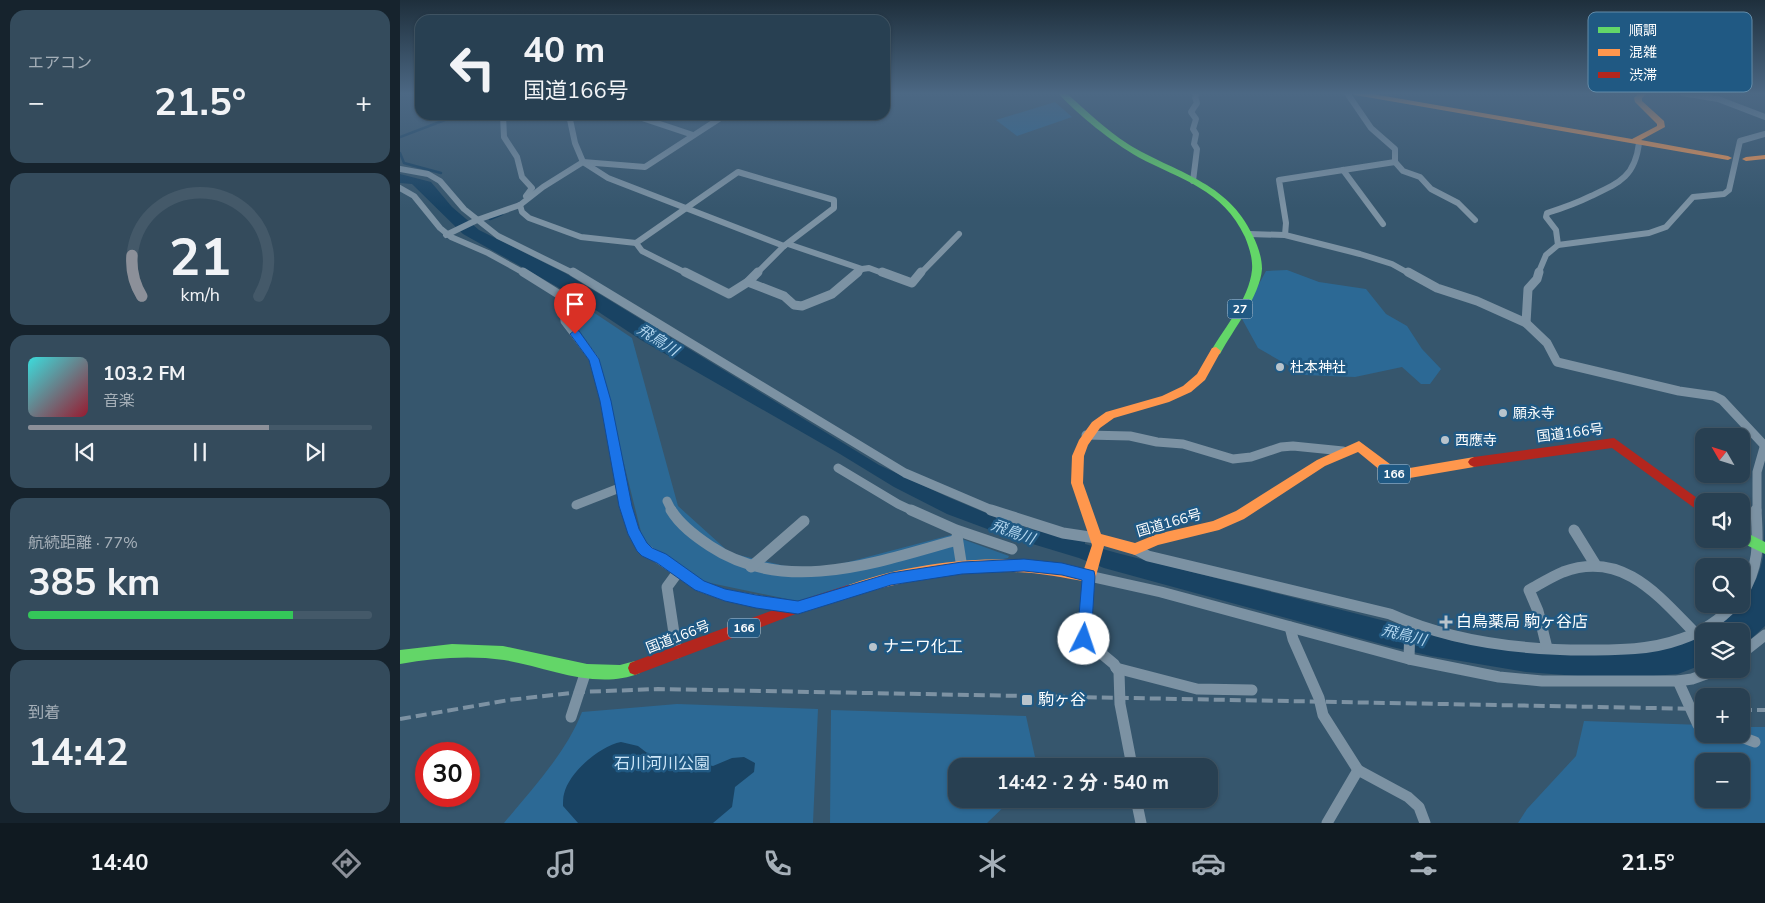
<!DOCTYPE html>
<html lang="ja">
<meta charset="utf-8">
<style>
:root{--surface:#284052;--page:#344b5c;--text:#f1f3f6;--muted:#a5afb8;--line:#445969;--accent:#8c9099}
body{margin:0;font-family:"Nunito Sans","Noto Sans JP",sans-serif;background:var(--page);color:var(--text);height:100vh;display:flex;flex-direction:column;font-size:19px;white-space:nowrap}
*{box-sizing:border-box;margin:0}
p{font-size:16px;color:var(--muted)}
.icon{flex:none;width:28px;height:28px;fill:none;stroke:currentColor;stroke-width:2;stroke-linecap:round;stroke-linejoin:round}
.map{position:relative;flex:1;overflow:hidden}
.side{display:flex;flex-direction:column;gap:10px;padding:10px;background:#16232d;width:400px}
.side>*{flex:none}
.guide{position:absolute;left:15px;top:15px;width:475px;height:105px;border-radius:15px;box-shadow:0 1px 4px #0004,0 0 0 1px var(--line);background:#284052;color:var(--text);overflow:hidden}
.needle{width:32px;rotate:309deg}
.tools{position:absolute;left:1295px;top:428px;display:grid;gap:10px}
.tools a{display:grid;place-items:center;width:55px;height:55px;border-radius:10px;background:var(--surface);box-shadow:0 1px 4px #0004,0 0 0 1px var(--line);font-size:25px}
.speed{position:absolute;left:15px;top:742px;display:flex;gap:10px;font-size:25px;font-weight:700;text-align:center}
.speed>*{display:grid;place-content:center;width:65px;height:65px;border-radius:50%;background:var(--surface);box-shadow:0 1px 4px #0004,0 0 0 1px var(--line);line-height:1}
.speed .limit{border:8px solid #d22;background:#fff;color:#111}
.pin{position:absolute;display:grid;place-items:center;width:42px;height:42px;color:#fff;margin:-51px -21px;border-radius:50% 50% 50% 0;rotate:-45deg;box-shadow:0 0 5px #0007}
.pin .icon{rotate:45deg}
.me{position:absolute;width:55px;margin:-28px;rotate:4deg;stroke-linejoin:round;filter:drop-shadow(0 0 4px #0008)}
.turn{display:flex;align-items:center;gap:18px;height:105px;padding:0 25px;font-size:22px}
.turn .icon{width:65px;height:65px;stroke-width:2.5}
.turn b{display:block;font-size:35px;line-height:42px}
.big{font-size:38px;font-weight:700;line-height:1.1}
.side .tile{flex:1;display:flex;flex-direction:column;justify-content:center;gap:8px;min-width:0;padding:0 18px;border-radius:15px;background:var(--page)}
.side .dial{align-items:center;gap:0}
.dial svg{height:130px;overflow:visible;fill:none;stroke:var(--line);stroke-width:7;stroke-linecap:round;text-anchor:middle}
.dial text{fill:var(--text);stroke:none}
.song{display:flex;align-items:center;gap:15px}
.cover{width:60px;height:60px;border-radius:8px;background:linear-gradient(135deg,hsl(180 70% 55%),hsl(350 70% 35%))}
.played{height:5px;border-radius:2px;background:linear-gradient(90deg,var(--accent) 70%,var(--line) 70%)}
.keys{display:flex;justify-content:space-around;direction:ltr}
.heat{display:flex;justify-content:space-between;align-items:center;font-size:28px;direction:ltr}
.charge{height:8px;border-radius:4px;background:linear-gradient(90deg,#34c759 77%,var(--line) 0)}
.trip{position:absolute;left:548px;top:758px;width:270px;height:50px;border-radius:15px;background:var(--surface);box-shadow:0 1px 4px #0004,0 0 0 1px var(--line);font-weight:700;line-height:50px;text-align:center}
.tabs{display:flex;height:80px;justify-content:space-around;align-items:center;background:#101a21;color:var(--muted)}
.tabs .icon{width:35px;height:35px}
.tabs .selected{color:var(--accent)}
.tabs b{font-size:22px;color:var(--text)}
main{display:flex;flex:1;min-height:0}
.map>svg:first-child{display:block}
</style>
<main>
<section class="side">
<div class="tile"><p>エアコン</p>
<div class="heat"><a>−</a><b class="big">21.5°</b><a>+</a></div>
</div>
<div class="tile dial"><svg viewBox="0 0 100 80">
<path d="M14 69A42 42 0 1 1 86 69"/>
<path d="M14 69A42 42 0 0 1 8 44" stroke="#8c9099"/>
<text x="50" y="56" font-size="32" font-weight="700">21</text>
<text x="50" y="72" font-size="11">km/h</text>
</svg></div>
<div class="tile">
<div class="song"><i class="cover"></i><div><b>103.2 FM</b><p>音楽</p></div></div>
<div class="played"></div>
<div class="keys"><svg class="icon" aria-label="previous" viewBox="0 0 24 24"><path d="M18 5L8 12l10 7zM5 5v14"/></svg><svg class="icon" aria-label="pause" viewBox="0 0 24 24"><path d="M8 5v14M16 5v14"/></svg><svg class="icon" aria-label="next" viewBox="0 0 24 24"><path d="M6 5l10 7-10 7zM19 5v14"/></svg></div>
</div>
<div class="tile"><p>航続距離 · 77%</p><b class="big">385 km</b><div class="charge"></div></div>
<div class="tile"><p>到着</p><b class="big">14:42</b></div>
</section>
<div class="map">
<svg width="1365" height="823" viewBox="0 0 1365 823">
<rect width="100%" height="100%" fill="#36566d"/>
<!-- green -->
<g fill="#2c6995" fill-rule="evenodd">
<polygon points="655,102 672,117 617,136 596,120"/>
<polygon points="887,270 919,282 966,289 986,314 1007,326 1022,349 1041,369 1030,384 1021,384 1002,367 955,377 905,375 858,348 841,317 866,271"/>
<polygon points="178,302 232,338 278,506 330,553 410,572 551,535 609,556 608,558 397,601 296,580 244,544 197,356 170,317 168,309"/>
<path d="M277,704L418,709L413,823H104C132,789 166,753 182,712Z"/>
<polygon points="431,710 626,716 637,766 556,766 556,799 612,799 587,823 430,823"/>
<path d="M1184,721L1304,725V734H1341V727H1365V823H1118L1127,809L1176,756ZM1304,761H1341V799H1304Z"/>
</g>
<!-- water -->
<g fill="#194363">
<polygon points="0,174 31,182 52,207 79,230 165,273 479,465 550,498 617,526 685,542 685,544 717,553 989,622 1053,641 1103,648 1217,654 1304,634 1304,664 1278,674 1216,679 1126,672 1031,656 992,647 704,568 679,558 606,536 547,514 494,487 440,454 241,340 179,299 63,234 12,184 0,183"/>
<path d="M1365,518V626L1341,648V631H1309C1336,617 1357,588 1363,557C1365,545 1364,530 1365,518Z"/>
<path d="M221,742L238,746L263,765L273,768L294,762L313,766L332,758L344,757L355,763L354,772L335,787L332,807L313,823H178L163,806C163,802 163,797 164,794C169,772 200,746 221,742Z"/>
</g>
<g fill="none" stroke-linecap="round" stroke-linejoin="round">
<!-- stream -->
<g stroke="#194363" stroke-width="2.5">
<polyline points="0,137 58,115"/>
<polyline points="0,153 4,163 41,173"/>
<polyline points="90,219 102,214"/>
</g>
<!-- street-far2 -->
<g stroke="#7c92a3" stroke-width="6">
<polyline points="947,93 971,128 995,149 995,162 1003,171 1020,177 1031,189 1058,203 1075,220"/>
<polyline points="1282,93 1318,99 1365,117"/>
<polyline points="103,115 104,137 117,157 122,177 132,188 126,196"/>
<polyline points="169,115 175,143 183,162 208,178 384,246"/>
<polyline points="233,115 293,135"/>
<polyline points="0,169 28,174 40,181 64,209 98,236 175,274"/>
<polyline points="943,170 983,224"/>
<polyline points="793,181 797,149 794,144 796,134 793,129 796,119 791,112 797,103 795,97 797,93"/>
<polyline points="0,188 14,196 40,228 51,237 88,253 126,274"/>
<polyline points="120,205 122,212 129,218 181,237 236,243"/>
<polyline points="849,234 885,235 960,254 992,264 1010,274"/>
<polyline points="46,235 77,220 120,205 143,187 183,162 245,167 325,115"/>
<polyline points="885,235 886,223 879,180 995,162"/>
<polyline points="236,243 242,251 288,274"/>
<polyline points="236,243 338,172 434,200 434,208 384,246 356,274"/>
<polyline points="388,244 462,269 456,274"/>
<path d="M1158,245L1156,230L1146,217L1147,213C1163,208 1175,204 1191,196C1219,183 1235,177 1239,143"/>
<polyline points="462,269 469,268 485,274"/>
<polyline points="520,274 559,234"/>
<polyline points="1138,274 1146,255 1158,245 1249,233 1266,227 1293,197 1324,194 1329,190 1340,141 1365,134"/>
</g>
<!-- street-far1 -->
<g stroke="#7c92a3" stroke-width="9">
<polyline points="123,272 171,302 165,310 165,321 194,359 205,401 227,511"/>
<polyline points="173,272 505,473 594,511"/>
<polyline points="285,272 329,294 348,282 358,272"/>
<polyline points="482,272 512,283 521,272"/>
<polyline points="1008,272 1037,288 1077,301 1126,323 1147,343 1157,362 1279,391 1314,396 1322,400 1364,445"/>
<polyline points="348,282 384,296 394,305 402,306 432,294 458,272"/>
<polyline points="1126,323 1128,289 1137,279 1139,272"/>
<polyline points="686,435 730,436 757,442 783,444 833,459 851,457 881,447 893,446 943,451"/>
<polyline points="438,468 498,504 513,511"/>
<polyline points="267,501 272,511"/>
<polyline points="176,505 222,487"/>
<polyline points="1357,511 1357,472 1365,444"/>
</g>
<!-- street -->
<g stroke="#7c92a3" stroke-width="11">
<polyline points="227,510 233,530 242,547 300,586 325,595 389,606"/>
<path d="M271,510C280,525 295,536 310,546C385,596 478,562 557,540"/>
<polyline points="511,510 556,530 612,549"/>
<polyline points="591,510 663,533 696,538"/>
<polyline points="1174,530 1195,564"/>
<polyline points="557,536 562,568"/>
<path d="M735,549L748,556L990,614C1052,642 1120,650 1187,650C1219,650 1251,650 1281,639C1302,632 1320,620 1335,604"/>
<polyline points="351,567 404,521"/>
<path d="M1341,596C1360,566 1358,543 1356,510"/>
<polyline points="890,627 893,639 919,698 923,715 958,770"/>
<path d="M1147,648L1138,611L1129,590C1140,584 1151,577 1163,572C1222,550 1258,595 1295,633"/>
<polyline points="277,653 267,587 278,572"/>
<polyline points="1341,654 1365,635"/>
<polyline points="1009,659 1010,623"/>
<polyline points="716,668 797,689 852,690"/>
<polyline points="1278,681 1298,725 1304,728"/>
<polyline points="171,717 186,671"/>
<polyline points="1333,734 1355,742"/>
<polyline points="732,766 720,704 719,672 714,664 684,639 689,576 761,592 1009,659 1099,677 1142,681 1278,681 1292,679 1320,669"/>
<polyline points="736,799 741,823"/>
<polyline points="927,823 958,770 1008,797 1019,807 1025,823"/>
</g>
<!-- fast -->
<g fill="#63d668" fill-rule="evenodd">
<path d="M658,93H666C686,110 706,130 728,144C775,173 828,181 853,236C858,246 862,258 862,269C860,296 833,330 820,354L816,355L811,351C825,327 849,299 852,270C853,259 849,247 845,237C823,189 781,180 738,157C712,142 678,115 658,93Z"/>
<polygon points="1341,530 1365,542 1365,554 1336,540 1341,539"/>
<path d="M52,644L103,646L187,664L220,665L235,661L240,663L242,668L240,673C196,691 148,667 104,660C69,655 34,658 0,664V650Z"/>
</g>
<!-- slow -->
<g fill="#ff974d" fill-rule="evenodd">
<polygon points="951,93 967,93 1232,139 1257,126 1257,124 1235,102 1234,98 1239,93 1247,93 1242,98 1242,101 1264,121 1265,127 1241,140 1328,156 1332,158 1328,160 955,95"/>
<polygon points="1365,155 1365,159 1346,161 1342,159 1346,157"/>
<path d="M816,347L821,351L805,380L791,392L769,402L714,418L700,428L688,445L684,456L683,483L701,534L735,543L757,534L813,521L836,511L917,460L959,441L998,470L1074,457L1078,459L1080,462L1078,465L1074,467L998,480L986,475L958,452L925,466L844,519L819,530L758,545L735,555L704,546L696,576L694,580L689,582C663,578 636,572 610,572C555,570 500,582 448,597L443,595L441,591L443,587C493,568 560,557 612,560C637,561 660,565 684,569L692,545L671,483L672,456L679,440L692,422L706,412L762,396L783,386L797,374L812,348Z"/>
</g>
<!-- jam -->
<g fill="#b3261e" fill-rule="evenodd">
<polygon points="1214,438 1304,503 1304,515 1212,448 1074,467 1070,465 1068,462 1070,459 1074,457"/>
<polygon points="448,585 453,587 455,591 453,595 398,613 235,675 230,673 228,668 230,663 235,661 398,601"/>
</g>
<!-- rail -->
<g stroke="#7d92a3" stroke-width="4" stroke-dasharray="11 5" stroke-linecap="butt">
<polyline points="1341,710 1365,710"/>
<polyline points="0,719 109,700 180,692 258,689 1304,709"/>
</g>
</g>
<!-- sky -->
<linearGradient id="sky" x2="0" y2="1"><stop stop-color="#1e2f3c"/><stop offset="0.45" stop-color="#4c6884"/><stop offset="1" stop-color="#4c6884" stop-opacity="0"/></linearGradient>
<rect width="1365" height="208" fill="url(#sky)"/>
<!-- route -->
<polygon fill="#1a73e8" stroke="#114b97" points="175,330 179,331 199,359 211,401 232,506 239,529 247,543 252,548 266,554 304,581 325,589 356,595 398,601 491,573 562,562 624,559 662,563 694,571 695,576 691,639 689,644 684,646 679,644 677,639 682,580 662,575 624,571 562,574 491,585 398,614 356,608 325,601 295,590 257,563 242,556 237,551 228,534 219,506 200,401 189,360 170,334"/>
<!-- markers -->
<g fill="#b9c4cc" stroke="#205983" stroke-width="2">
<circle cx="880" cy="367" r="5"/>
<circle cx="1103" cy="413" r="5"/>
<circle cx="1045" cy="440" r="5"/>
<path d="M1043.5 614.5h5v5h5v5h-5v5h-5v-5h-5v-5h5z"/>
<circle cx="473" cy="647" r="5"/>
<rect x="621" y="694" width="12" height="12" rx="2.5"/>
</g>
<g text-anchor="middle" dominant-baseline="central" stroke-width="5" stroke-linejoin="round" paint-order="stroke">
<!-- shield labels -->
<g fill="#205983" stroke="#bccdda" stroke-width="1">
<rect x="827.5" y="299.5" width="25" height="19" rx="4"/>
<rect x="978" y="464.5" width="32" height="19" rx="4"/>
<rect x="328" y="618.5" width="32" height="19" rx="4"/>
</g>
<g font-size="12" font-weight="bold" fill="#fff">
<text x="840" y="309">27</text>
<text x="994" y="474">166</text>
<text x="344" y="628">166</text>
</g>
<!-- poi labels -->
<g font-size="14" fill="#fff" stroke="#205983" text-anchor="start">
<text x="890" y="367">杜本神社</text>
<text x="1113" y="413">願永寺</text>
<text x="1055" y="440">西應寺</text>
</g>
<!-- street labels -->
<g font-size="14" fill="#fff" stroke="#205983">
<text transform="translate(1170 433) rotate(-7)">国道166号</text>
<text transform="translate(769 523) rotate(-16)">国道166号</text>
<text transform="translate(278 637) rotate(-21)">国道166号</text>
</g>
<!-- water labels -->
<g font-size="15" font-style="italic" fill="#b3d7f0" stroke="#205983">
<text transform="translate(258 340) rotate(32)">飛鳥川</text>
<text transform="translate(613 532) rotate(20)">飛鳥川</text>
<text transform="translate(1004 635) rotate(14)">飛鳥川</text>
</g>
<!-- near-poi labels -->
<g font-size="16" fill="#fff" stroke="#205983" text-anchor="start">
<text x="1056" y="622">白鳥薬局 駒ヶ谷店</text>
<text x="483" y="647">ナニワ化工</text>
<text x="638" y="700">駒ヶ谷</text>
</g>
<!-- near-park labels -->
<g font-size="16" fill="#cbe5f7" stroke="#205983">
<text x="262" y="764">石川河川公園</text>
</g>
</g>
<!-- legend -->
<rect x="1188" y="12" width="164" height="80" rx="8" fill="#205983" stroke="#638ba8" stroke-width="1"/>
<rect x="1198" y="27" width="22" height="6" fill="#63d668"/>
<rect x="1198" y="49" width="22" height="7" fill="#ff974d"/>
<rect x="1198" y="72" width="22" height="6" fill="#b3261e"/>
<g font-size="14" fill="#fff">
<text x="1229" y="35">順調</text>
<text x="1229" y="57">混雑</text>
<text x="1229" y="80">渋滞</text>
</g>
</svg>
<div class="tools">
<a><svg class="needle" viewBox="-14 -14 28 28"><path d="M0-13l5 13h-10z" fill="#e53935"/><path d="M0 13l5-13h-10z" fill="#a5afb8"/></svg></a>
<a><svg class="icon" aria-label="sound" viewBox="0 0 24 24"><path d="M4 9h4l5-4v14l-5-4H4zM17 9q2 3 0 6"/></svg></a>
<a><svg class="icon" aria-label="search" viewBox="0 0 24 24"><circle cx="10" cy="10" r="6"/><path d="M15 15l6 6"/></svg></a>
<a><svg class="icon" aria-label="layers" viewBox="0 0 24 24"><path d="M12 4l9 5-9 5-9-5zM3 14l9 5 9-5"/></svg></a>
<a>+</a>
<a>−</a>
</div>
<div class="speed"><div class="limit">30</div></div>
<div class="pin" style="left:175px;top:334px;background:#d93025"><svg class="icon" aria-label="arrive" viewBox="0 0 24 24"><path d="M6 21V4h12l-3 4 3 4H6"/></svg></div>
<svg class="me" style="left:684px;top:639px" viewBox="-20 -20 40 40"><circle r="19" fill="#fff"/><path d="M0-13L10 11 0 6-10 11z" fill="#1a73e8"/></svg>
<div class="trip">14:42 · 2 分 · 540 m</div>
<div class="guide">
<div class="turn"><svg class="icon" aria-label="left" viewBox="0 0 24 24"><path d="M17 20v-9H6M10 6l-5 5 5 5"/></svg><div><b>40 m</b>国道166号</div></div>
</div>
</div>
</main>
<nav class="tabs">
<b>14:40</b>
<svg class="icon selected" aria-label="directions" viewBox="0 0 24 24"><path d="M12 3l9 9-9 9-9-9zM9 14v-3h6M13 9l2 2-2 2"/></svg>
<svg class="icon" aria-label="music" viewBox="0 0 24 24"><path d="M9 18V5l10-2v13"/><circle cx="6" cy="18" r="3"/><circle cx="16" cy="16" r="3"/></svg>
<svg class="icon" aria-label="phone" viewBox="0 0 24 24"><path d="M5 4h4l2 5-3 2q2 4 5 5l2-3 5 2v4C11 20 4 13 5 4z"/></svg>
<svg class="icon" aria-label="climate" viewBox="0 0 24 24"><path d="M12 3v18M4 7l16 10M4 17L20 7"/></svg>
<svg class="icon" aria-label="car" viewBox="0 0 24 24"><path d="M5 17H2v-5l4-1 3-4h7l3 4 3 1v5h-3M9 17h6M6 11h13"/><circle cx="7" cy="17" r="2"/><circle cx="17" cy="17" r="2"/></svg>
<svg class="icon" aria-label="filters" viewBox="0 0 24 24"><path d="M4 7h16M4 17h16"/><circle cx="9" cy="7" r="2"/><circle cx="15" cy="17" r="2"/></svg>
<b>21.5°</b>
</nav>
